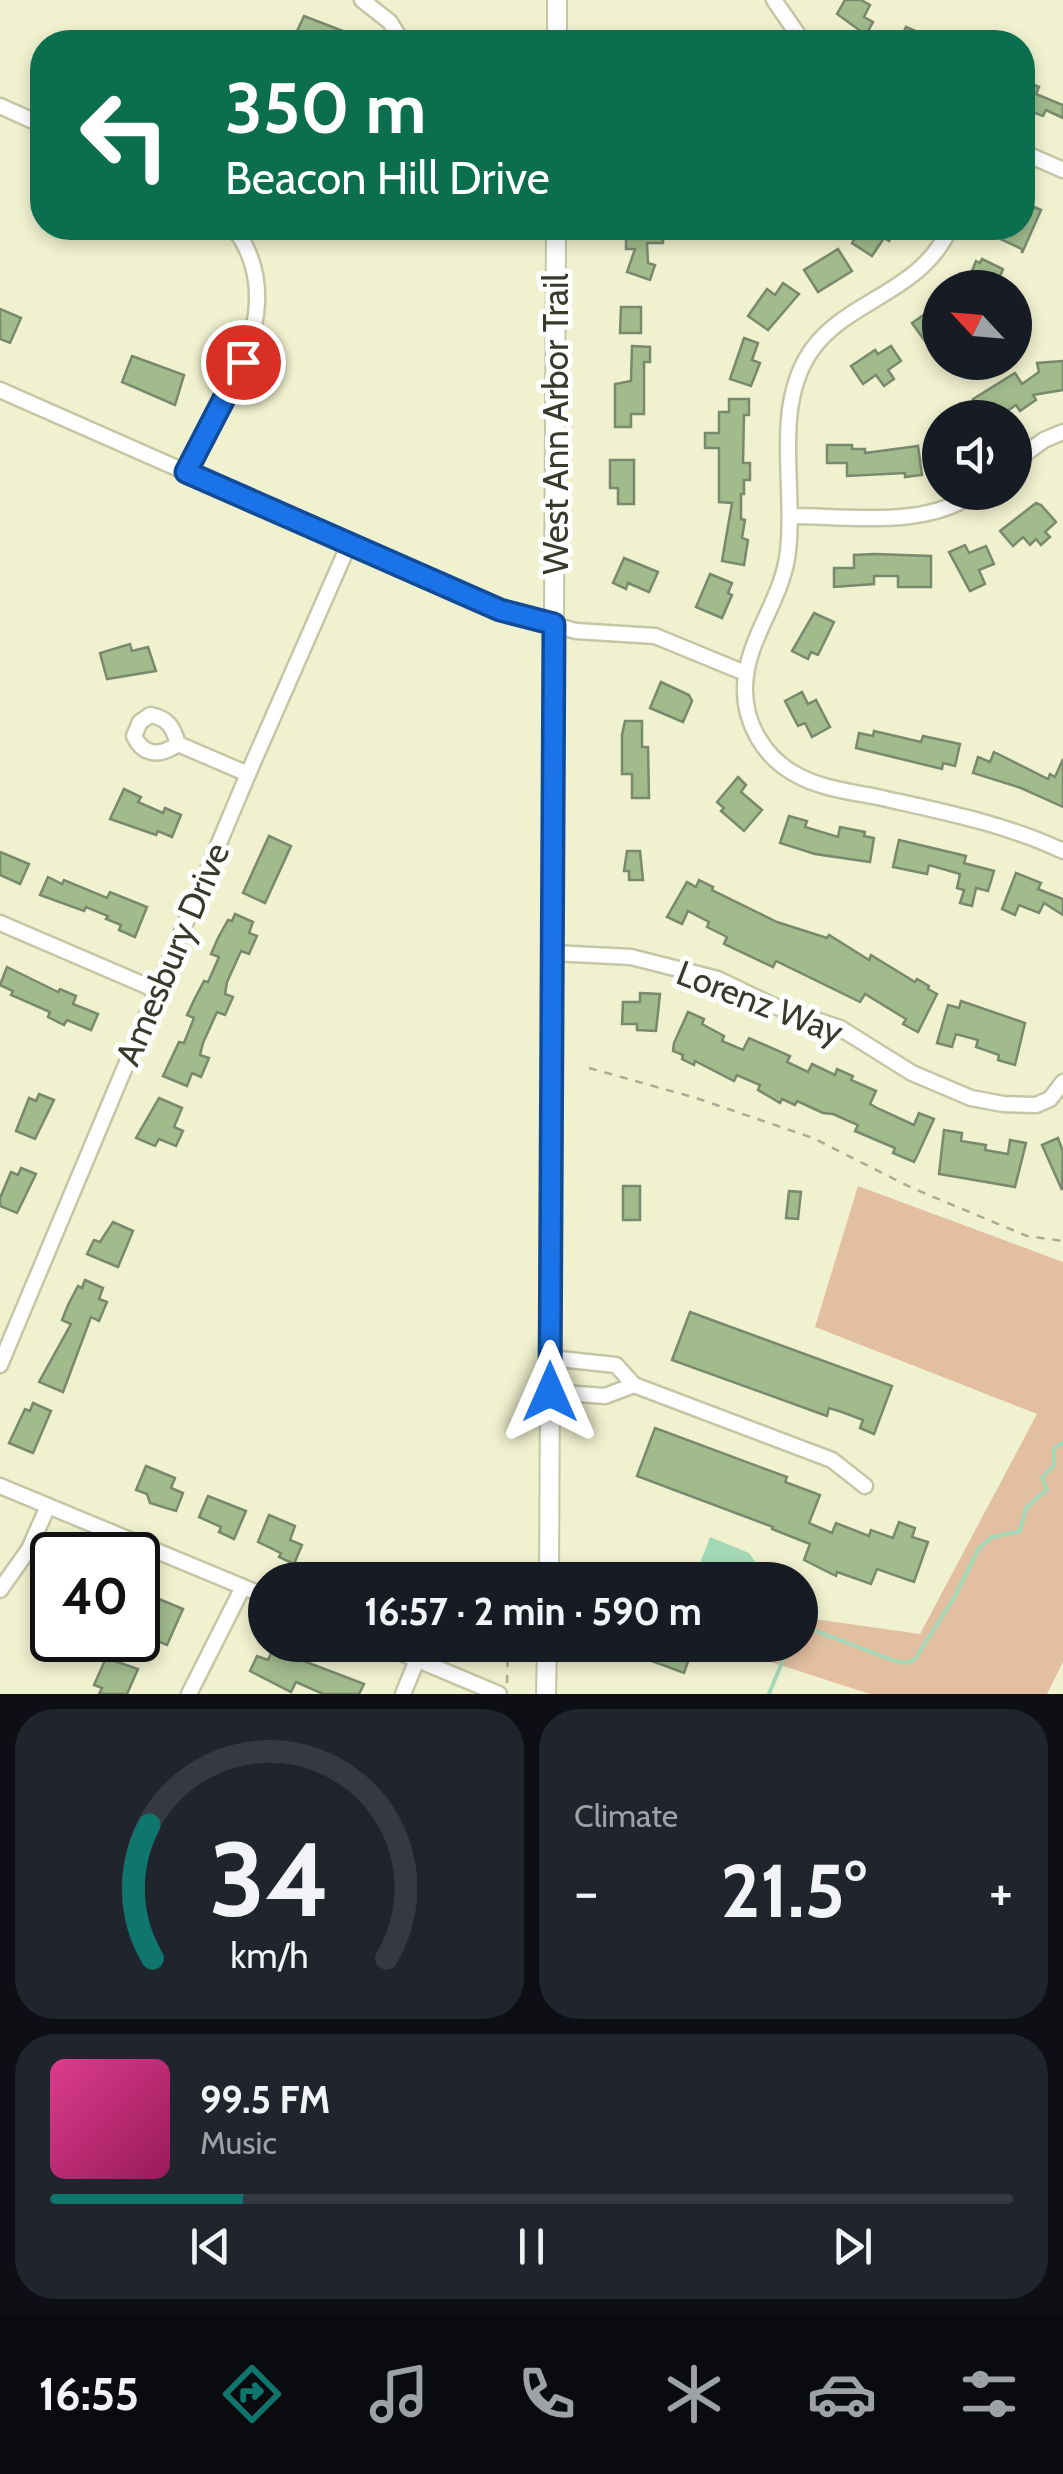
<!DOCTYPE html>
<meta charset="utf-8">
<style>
:root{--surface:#171b24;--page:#20242c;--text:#f1f3f6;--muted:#9ea1a6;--line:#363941;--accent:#0f766e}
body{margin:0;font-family:Cabin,sans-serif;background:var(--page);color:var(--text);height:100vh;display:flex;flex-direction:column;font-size:38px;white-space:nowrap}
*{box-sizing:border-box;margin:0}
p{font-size:32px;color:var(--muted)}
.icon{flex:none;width:55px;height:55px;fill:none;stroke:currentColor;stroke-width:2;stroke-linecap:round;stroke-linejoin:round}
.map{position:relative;height:1694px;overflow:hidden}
.details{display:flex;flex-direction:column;gap:15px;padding:15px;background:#0d0f14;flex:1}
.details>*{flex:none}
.hud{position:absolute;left:30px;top:30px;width:1005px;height:210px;border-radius:40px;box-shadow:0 5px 15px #0003;background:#0b6e4f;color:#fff;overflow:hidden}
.needle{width:65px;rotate:296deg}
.controls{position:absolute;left:922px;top:270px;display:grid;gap:20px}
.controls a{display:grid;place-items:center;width:110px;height:110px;border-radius:50%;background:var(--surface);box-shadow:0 5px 15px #0003;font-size:50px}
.speed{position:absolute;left:30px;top:1532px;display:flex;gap:20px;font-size:50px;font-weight:700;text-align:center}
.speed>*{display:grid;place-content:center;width:130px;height:130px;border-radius:50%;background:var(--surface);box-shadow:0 5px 15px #0003;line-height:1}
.speed .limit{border:5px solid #111;border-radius:15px;background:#fff;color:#111}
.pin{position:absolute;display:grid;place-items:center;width:85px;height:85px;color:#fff;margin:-42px;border:5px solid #fff;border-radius:50%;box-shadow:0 2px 10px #0007}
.me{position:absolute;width:110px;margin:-55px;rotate:0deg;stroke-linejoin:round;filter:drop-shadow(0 0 8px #0008)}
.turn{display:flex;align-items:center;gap:35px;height:210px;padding:0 30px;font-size:45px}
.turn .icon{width:130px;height:130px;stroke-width:2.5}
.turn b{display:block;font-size:70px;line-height:85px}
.big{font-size:75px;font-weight:800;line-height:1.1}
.details .card{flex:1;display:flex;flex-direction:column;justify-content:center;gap:15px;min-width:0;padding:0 35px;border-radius:40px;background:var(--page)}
.details .dial{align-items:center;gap:0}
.dial svg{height:260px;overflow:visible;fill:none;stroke:var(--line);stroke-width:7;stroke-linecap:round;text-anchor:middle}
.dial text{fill:var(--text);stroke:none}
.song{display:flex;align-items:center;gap:30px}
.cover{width:120px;height:120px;border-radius:15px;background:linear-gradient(135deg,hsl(330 70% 55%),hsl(330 70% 35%))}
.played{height:10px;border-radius:5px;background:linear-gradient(90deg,var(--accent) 20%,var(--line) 20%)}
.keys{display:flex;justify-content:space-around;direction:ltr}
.heat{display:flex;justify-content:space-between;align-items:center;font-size:55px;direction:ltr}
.details .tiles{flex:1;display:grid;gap:15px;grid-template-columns:1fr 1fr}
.card:last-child{grid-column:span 2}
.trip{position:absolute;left:248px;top:1562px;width:570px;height:100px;border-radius:50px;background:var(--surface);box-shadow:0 5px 15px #0003;font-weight:800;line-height:100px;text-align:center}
.menu{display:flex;height:160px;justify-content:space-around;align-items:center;background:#090b0e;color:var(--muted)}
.menu .icon{width:70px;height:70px}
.menu .selected{color:var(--accent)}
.menu b{font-size:45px;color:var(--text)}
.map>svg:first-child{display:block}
</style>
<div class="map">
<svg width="1063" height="1694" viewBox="0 0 1063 1694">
<rect width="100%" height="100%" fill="#f0f1cf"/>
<!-- green -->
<polygon fill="#e2bfa1" points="858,1186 1063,1262 1063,1662 1047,1694 870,1694 758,1658 762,1645 800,1645 800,1617 920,1634 1037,1414 815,1327"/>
<!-- water -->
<polygon fill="#a5d8b7" points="710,1537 749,1553 768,1580 721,1580 697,1571"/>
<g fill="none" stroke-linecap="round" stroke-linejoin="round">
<!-- stream -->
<g stroke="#a5d8b7" stroke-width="4">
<polyline points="800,1625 895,1661 908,1663 915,1659 955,1596 979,1548 992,1537 1020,1531 1026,1508 1047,1489 1042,1478 1054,1465 1054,1449 1063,1442"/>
<polyline points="769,1694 789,1645"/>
</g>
</g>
<!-- building -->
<g fill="#a1bb8d" stroke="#79896d" stroke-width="2.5">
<polygon points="845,0 861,0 870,5 864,17 873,22 866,35 837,14"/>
<polygon points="304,16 348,33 344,42 292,42"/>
<polygon points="906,27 941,42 899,42"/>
<polygon points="1022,80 1039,87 1036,94 1063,105 1063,118 1046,110 1043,116 1022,108"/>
<polygon points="1022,202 1041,210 1022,253 1022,249 1000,239 1005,228 1022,228"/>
<polygon points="626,228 663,228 663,243 647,243 648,263 655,265 650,280 627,272 635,249 626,249"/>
<polygon points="861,228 897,228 889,241 884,238 872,256 852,243"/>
<polygon points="838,249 852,271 818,292 804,270"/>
<polygon points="982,259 1003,269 995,288 965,288 976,261 980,263"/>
<polygon points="783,283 799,294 768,330 748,316 767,289 775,295"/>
<polygon points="621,307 641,307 641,333 620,333"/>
<polygon points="0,309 21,318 10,343 0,339"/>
<polygon points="940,313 940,341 930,348 912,323 925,314 930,320"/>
<polygon points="744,338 758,343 752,360 760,363 751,386 730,379"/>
<polygon points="632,346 650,347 650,362 644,362 644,414 631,414 631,427 615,427 615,384 631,381"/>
<polygon points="891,346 901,361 888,370 894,379 884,386 876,375 863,384 851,366 875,350 878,354"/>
<polygon points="132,356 184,375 175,405 122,382"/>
<polygon points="1063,361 1063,390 1033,395 1036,400 1020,411 1016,405 997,418 986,418 973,399 1015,373 1022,384 1039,372 1037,363"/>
<polygon points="729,399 749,399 749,415 744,415 743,463 750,463 750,480 744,480 744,494 741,494 741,519 745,520 742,538 748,540 744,565 722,561 732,503 719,502 719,448 705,448 705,433 719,433 719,412 729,412"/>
<polygon points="827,445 852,445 852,449 865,449 865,453 918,446 922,475 905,477 905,473 847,476 847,463 827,463"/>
<polygon points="610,460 634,460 634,504 618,504 618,488 610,488"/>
<polygon points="1036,503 1041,505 1056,522 1045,532 1050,537 1041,545 1036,539 1030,545 1023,537 1013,546 1000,531"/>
<polygon points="965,545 969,553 986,546 994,564 979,570 985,584 970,591 949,552"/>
<polygon points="874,554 931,556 931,587 898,587 898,576 874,576 874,584 834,587 834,568 854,568 854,555"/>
<polygon points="624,558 658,572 649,592 628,583 626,589 613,583"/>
<polygon points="710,574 732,583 728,593 732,595 722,618 696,607"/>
<polygon points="814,613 834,622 818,655 811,652 808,659 792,651"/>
<polygon points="130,644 132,651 148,647 156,671 107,679 100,653"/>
<polygon points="661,682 689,695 692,701 683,722 650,708"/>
<polygon points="802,692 808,704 816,700 830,727 812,737 805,723 798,726 785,701"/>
<polygon points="625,721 642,721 642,747 648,747 649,798 632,798 632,774 622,774 622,735"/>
<polygon points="874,731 921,742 923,736 960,744 955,766 943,763 942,769 856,748 859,733 873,736"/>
<polygon points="994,752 1048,779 1050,774 1055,777 1063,759 1063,807 1021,788 973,773 978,757 990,762"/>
<polygon points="738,777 746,785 741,792 762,810 744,831 721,811 724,808 717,802"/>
<polygon points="124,789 141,797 138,802 163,813 165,808 181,815 172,837 158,831 156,835 110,819"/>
<polygon points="789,816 807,821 805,827 838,837 840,827 865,832 864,836 874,838 870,862 815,854 780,843"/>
<polygon points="269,836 291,846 265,903 243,893"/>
<polygon points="899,840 966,856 964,863 994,871 988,891 976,888 972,906 960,903 964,890 957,888 960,874 929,865 927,874 893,867"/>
<polygon points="627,851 640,851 643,880 629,880 629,871 624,871"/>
<polygon points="0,852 29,864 20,884 0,875"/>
<polygon points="1016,873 1041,883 1038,889 1063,899 1063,915 1044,903 1039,913 1019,905 1015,915 1002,909"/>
<polygon points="48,877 62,884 64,880 107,898 110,892 147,907 135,937 119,930 121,925 106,919 108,916 86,907 84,911 40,895"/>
<polygon points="699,880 713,887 712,890 777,922 827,938 829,935 869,960 871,955 915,982 917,979 929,986 928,989 937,994 918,1032 903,1024 906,1019 865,994 860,1002 776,961 773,967 724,944 727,937 707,927 709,922 688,911 682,924 667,917 687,882 696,887"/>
<polygon points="235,914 253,922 249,933 257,936 249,954 241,951 227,982 225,994 233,997 225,1015 217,1012 203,1043 200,1055 209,1058 201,1077 192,1073 187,1086 163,1076 179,1042 184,1043 194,1018 187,1015 194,1000 204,981 208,982 219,957 211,954 218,938 228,920 232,921"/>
<polygon points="7,967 58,992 60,989 76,996 73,1004 98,1014 91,1030 67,1020 64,1025 48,1017 50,1012 11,995 13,991 0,985"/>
<polygon points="640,993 660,994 656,1031 637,1030 637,1024 622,1024 623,1002 640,1002"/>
<polygon points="961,1001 1025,1023 1015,1065 998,1060 999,1055 976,1047 978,1040 956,1034 952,1047 937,1043 948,1005 959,1008"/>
<polygon points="688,1012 704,1019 702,1024 724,1036 722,1041 743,1050 749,1038 790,1056 787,1062 808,1072 812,1064 835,1075 837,1069 853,1076 851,1080 876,1091 870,1104 879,1109 914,1125 919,1113 934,1119 917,1156 914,1162 893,1153 895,1148 855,1131 858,1125 833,1114 823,1113 797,1101 795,1105 782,1099 780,1103 758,1090 760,1085 737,1075 734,1081 695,1061 694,1065 682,1059 683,1055 673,1051 674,1043"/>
<polygon points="39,1094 54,1100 35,1139 16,1131 29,1098 36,1101"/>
<polygon points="159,1098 182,1108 174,1127 183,1131 176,1146 159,1139 155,1146 136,1138"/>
<polygon points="944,1130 962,1133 961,1141 986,1145 985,1150 1008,1154 1010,1140 1026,1143 1015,1187 939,1174"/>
<polygon points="1058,1138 1063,1152 1062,1190 1042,1145"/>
<polygon points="21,1168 36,1174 17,1213 0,1206 0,1198 11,1172 18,1175"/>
<rect x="623" y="1186" width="17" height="34"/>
<polygon points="789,1191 801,1192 798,1219 786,1218"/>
<polygon points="113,1222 133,1231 118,1267 87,1254 94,1240 100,1242"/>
<polygon points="85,1280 103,1288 99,1299 107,1302 99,1321 91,1317 63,1392 39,1382 71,1324 62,1320 68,1305 78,1286 82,1288"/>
<polygon points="690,1312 892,1386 874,1434 860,1428 863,1420 842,1412 829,1408 827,1416 672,1360"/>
<polygon points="33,1403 51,1411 33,1453 9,1443 25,1409 30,1411"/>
<polygon points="655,1428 787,1477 785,1482 820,1495 809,1523 832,1533 836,1523 869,1536 871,1530 893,1538 899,1522 915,1528 912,1537 928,1542 914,1582 877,1569 871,1584 837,1572 836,1576 804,1560 810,1544 772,1529 773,1527 637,1476"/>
<polygon points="146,1466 175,1478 171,1488 183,1493 176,1511 150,1503 147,1494 136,1490"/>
<polygon points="208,1496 246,1511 234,1539 219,1532 221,1527 199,1517"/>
<polygon points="269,1515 295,1526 290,1540 302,1545 294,1564 279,1557 281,1553 258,1542"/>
<polygon points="159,1599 183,1609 167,1645 145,1636"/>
<polygon points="655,1645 694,1645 684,1673 649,1660"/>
<polygon points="271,1653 281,1658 283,1653 364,1684 359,1694 323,1694 296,1682 291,1692 250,1671 257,1656 268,1660"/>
<polygon points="106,1658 138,1669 127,1694 99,1694 102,1688 94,1685"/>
</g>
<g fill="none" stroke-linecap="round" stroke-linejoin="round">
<!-- minor casing -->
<g stroke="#c5c6a5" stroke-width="19">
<g id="minor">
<polyline points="362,0 390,22 402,42"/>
<polyline points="774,0 803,42"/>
<polyline points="0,106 42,125"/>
<polyline points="1022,152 1063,170"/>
<path d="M950,228C920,294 847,299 811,351C772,408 796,487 788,551C783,600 746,638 745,687C744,723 764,757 795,774C821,789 853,792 882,798C944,812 1006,824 1063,851"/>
<polyline points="0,390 501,611 576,631 655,636 745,673"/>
<polyline points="1015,461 1044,440 1063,432"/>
<path d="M186,472C223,399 294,308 234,228"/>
<path d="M790,516C848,516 928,529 976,492"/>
<path d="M150,715C168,718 173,727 178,744C161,756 144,757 134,736L140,722Z"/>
<polyline points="178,744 248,774"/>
<polyline points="0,923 156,990"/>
<polyline points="553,953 631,957 718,979 774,1006 840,1028 912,1073 971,1098 1003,1104 1036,1105 1050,1099 1063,1082"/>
<polyline points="550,1358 616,1365 634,1385 605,1396 550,1392"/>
<polyline points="0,1365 248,774 349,544"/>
<polyline points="634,1385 832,1460 865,1486"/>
<polyline points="0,1486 265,1596"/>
<polyline points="0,1590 29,1549 48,1506"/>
<polyline points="382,1645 499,1694"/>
<polyline points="189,1694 243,1587"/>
<polyline points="403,1694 417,1660"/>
</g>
</g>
<!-- tertiary casing -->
<g stroke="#c5c6a5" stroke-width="22">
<g id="tertiary">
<polyline points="557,42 557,0"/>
<polyline points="549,1580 556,228"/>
<polyline points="546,1694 547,1645"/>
</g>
</g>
<!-- path -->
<g stroke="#abac92" stroke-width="2.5" stroke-dasharray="8 8" stroke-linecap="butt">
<polyline points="589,1068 696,1098 813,1138 912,1188 1027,1236 1063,1241"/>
<polyline points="509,1580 509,1579"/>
<polyline points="507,1683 508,1645"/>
</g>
<!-- minor -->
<use href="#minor" stroke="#fff" stroke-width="14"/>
<!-- tertiary -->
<use href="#tertiary" stroke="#fff" stroke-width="18"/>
</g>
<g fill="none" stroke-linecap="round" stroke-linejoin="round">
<!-- route casing -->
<g stroke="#114b97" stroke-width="25">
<polyline id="route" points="243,362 186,472 500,610 554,624 550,1392"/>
</g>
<!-- route -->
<use href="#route" stroke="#1a73e8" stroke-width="18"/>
</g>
<g text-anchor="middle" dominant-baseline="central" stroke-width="10" stroke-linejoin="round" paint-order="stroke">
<!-- street labels -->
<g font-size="35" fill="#393a2c" stroke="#fff">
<text transform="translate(555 424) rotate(-90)">West Ann Arbor Trail</text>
<text transform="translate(172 954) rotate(-67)">Amesbury Drive</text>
<text transform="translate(760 1002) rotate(21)">Lorenz Way</text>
</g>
</g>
</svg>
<div class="controls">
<a><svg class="needle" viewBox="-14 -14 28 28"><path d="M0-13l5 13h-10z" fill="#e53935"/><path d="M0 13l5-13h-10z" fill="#9ea1a6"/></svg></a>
<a><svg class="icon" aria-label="sound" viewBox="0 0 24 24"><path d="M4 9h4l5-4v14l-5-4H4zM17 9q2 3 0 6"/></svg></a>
</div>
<div class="speed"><div class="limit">40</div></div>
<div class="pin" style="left:243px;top:362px;background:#d93025"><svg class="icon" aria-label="arrive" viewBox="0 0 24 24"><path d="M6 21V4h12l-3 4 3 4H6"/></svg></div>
<svg class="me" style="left:550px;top:1392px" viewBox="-20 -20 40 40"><path d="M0-17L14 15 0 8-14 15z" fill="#1a73e8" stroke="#fff" stroke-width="4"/></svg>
<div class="trip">16:57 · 2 min · 590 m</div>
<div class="hud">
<div class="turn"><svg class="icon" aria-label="left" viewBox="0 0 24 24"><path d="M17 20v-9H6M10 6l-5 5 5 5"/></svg><div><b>350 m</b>Beacon Hill Drive</div></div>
</div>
</div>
<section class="details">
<div class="tiles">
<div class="card dial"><svg viewBox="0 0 100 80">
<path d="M14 69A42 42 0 1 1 86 69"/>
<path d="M14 69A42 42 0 0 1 13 28" stroke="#0f766e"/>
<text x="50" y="56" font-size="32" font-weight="700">34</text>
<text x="50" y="72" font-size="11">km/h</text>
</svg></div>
<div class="card"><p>Climate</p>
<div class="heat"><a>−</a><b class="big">21.5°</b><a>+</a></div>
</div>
<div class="card">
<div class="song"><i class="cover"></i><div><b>99.5 FM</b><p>Music</p></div></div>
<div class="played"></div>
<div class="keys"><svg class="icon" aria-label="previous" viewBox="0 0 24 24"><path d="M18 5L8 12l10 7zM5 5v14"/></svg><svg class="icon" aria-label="pause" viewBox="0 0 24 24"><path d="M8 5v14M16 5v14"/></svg><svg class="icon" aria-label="next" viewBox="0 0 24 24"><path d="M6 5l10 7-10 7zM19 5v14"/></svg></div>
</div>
</div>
</section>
<nav class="menu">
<b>16:55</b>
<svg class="icon selected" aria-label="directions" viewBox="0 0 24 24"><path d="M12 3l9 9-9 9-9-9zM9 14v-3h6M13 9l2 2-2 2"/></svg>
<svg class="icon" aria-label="music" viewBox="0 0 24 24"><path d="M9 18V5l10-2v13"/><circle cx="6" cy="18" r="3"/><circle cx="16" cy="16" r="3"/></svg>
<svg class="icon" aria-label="phone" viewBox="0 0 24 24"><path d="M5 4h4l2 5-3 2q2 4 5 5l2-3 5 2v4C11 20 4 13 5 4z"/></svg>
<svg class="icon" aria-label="climate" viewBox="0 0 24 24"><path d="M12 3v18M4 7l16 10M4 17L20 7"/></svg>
<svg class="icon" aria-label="car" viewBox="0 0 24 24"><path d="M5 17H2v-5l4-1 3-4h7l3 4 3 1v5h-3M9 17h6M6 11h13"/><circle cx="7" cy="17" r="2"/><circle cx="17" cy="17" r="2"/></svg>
<svg class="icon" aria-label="filters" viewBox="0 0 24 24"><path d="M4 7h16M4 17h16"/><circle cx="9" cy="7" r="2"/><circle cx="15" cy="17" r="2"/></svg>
</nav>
